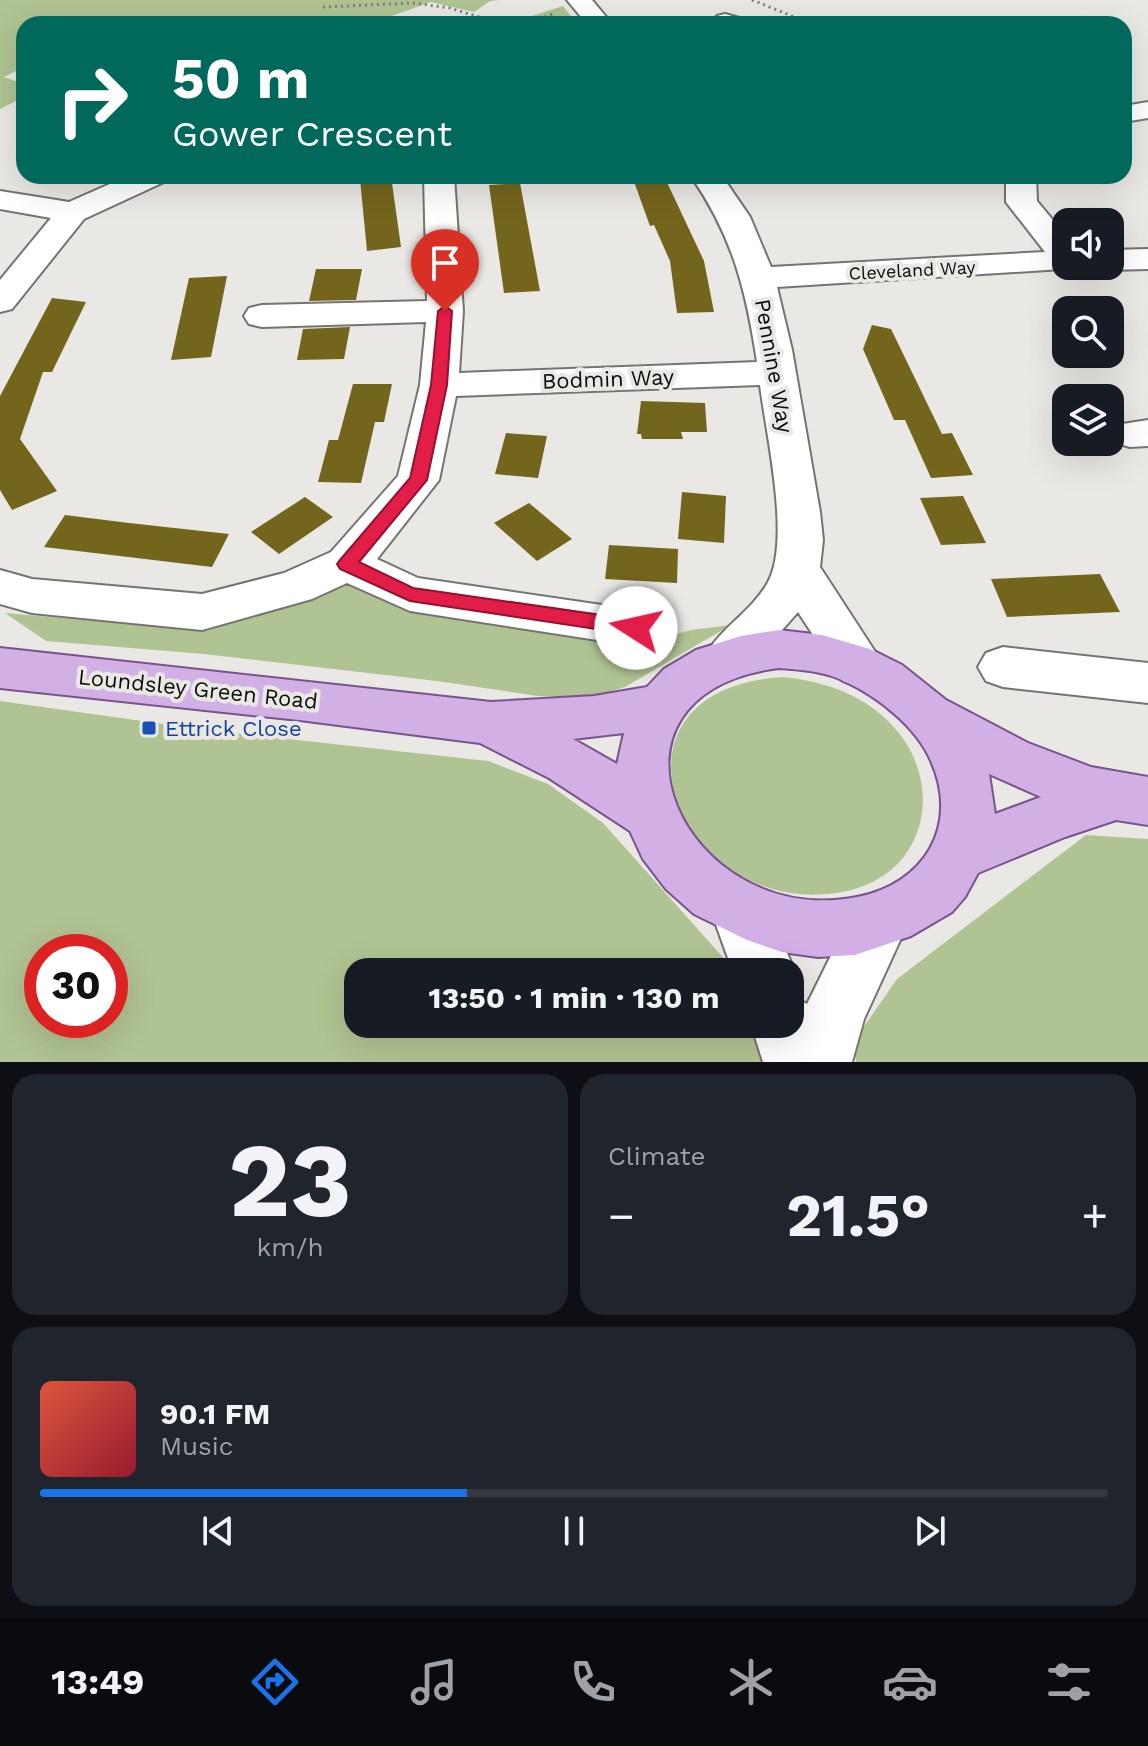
<!DOCTYPE html>
<meta charset="utf-8">
<style>
:root{--surface:#171b24;--page:#20242c;--text:#f1f3f6;--muted:#9ea1a6;--line:#363941;--accent:#1a73e8}
body{margin:0;font-family:"Work Sans",sans-serif;background:var(--page);color:var(--text);height:100vh;display:flex;flex-direction:column;font-size:30px;white-space:nowrap}
*{box-sizing:border-box;margin:0}
p{font-size:26px;color:var(--muted)}
.icon{flex:none;width:44px;height:44px;fill:none;stroke:currentColor;stroke-width:2;stroke-linecap:round;stroke-linejoin:round}
.map{position:relative;height:1062px;overflow:hidden}
.details{display:flex;flex-direction:column;gap:12px;padding:12px;background:#0d0f14;flex:1}
.details>*{flex:none}
.banner{position:absolute;left:16px;top:16px;width:1116px;height:168px;border-radius:24px;box-shadow:0 8px 32px #0002;background:#00695c;color:#fff;overflow:hidden}
.tools{position:absolute;left:1052px;top:208px;display:grid;gap:16px}
.tools a{display:grid;place-items:center;width:72px;height:72px;border-radius:16px;background:var(--surface);box-shadow:0 8px 32px #0002;font-size:40px}
.speed{position:absolute;left:24px;top:934px;display:flex;gap:16px;font-size:40px;font-weight:700;text-align:center}
.speed>*{display:grid;place-content:center;width:104px;height:104px;border-radius:50%;background:var(--surface);box-shadow:0 8px 32px #0002;line-height:1}
.speed .limit{border:12px solid #d22;background:#fff;color:#111}
.pin{position:absolute;display:grid;place-items:center;width:68px;height:68px;color:#fff;margin:-82px -34px;border-radius:50% 50% 50% 0;rotate:-45deg;box-shadow:0 0 8px #0007}
.pin .icon{rotate:45deg}
.me{position:absolute;width:88px;margin:-44px;rotate:280deg;stroke-linejoin:round;filter:drop-shadow(0 0 6px #0008)}
.turn{display:flex;align-items:center;gap:28px;height:168px;padding:0 24px;font-size:36px}
.turn .icon{width:104px;height:104px;stroke-width:2.5}
.turn b{display:block;font-size:56px;line-height:68px}
.big{font-size:60px;font-weight:700;line-height:1.1}
.details .widget{flex:1;display:flex;flex-direction:column;justify-content:center;gap:12px;min-width:0;padding:0 28px;border-radius:24px;background:var(--page)}
.details .dial{align-items:center;gap:0}
.dial b{font-size:104px;line-height:1}
.song{display:flex;align-items:center;gap:24px}
.cover{width:96px;height:96px;border-radius:12px;background:linear-gradient(135deg,hsl(10 70% 55%),hsl(350 70% 35%))}
.played{height:8px;border-radius:4px;background:linear-gradient(90deg,var(--accent) 40%,var(--line) 40%)}
.keys{display:flex;justify-content:space-around;direction:ltr}
.heat{display:flex;justify-content:space-between;align-items:center;font-size:44px;direction:ltr}
.details .tiles{flex:1;display:grid;gap:12px;grid-template-columns:1fr 1fr}
.widget:last-child{grid-column:span 2}
.trip{position:absolute;left:344px;top:958px;width:460px;height:80px;border-radius:24px;background:var(--surface);box-shadow:0 8px 32px #0002;font-weight:700;line-height:80px;text-align:center}
.menu{display:flex;height:128px;justify-content:space-around;align-items:center;background:#090b0e;color:var(--muted)}
.menu .icon{width:56px;height:56px}
.menu .active{color:var(--accent)}
.menu b{font-size:36px;color:var(--text)}
.map>svg:first-child{display:block}
</style>
<div class="map">
<svg width="1148" height="1062" viewBox="0 0 1148 1062">
<rect width="100%" height="100%" fill="#e9e8e4"/>
<!-- green -->
<g fill="#b0c392" fill-rule="evenodd">
<polygon points="0,0 499,0 490,1 474,12 431,2 369,24 24,24 24,67 4,77 24,84 24,97 0,109"/>
<polygon points="563,6 577,24 521,24 532,16"/>
<polygon points="348,585 418,608 607,634 614,645 615,660 644,663 656,640 691,630 731,625 625,687 589,698 538,696 437,681 204,654 46,641 5,613 207,631"/>
<path d="M782,677C821,681 858,692 887,720C948,778 930,876 842,892C679,922 585,690 782,677Z"/>
<path d="M0,701L206,730L488,761L548,784L603,823L736,972H358V1024H767L772,1062H0ZM42,952H110V1020H42Z"/>
<polygon points="1086,835 1148,839 1148,1062 856,1062 854,1041 897,979"/>
</g>
<!-- building -->
<g fill="#74651d">
<polygon points="391,176 401,247 367,251 360,179"/>
<polygon points="632,176 664,176 704,261 714,312 677,313 670,261 654,225 650,226"/>
<polygon points="520,183 540,291 504,293 489,185"/>
<polygon points="316,269 362,269 356,300 309,301"/>
<polygon points="227,276 211,357 171,360 189,278"/>
<polygon points="52,298 86,302 52,372 43,372 20,439 57,491 12,510 0,490 0,396"/>
<polygon points="872,325 891,329 942,434 952,433 973,475 931,478 905,420 894,420 863,349"/>
<polygon points="350,327 344,359 297,360 303,329"/>
<polygon points="353,384 392,384 384,422 375,422 361,483 318,482 329,440 338,440"/>
<polygon points="641,401 705,403 707,432 681,432 683,439 642,439 641,434 637,434"/>
<polygon points="506,433 547,436 538,478 495,474"/>
<polygon points="682,492 726,496 724,543 678,539"/>
<polygon points="963,496 986,543 941,545 920,498"/>
<polygon points="305,497 333,517 279,554 251,532"/>
<polygon points="529,503 572,539 537,561 494,523"/>
<polygon points="65,515 129,523 229,534 212,567 44,547"/>
<polygon points="609,545 678,549 677,583 605,579"/>
<polygon points="1100,574 1120,612 1007,617 991,579"/>
</g>
<g fill="none" stroke-linecap="round" stroke-linejoin="round">
<!-- minor casing -->
<g stroke="#757471" stroke-width="4">
<g id="minor">
<polygon points="567,0 592,0 612,24 587,24"/>
<polygon points="725,14 743,19 746,24 715,24 713,21 717,16"/>
<polygon points="1148,102 1148,118 1124,122 1124,106"/>
<polygon points="128,176 168,176 164,182 84,219 12,309 0,312 0,280 51,218 0,209 0,191 69,202"/>
<path d="M424,176H454L463,311L459,373L757,362C746,290 733,237 691,176H722L750,217L771,267L1045,252L1006,202V176H1036L1037,201L1066,236V266H1079L1078,268L777,287L792,350L820,512L823,540L820,567L885,667L877,681L860,687L843,681L798,612L745,672L728,677L711,672L704,658C719,629 750,613 767,584C792,543 766,434 760,385L456,396L439,480L377,559L418,578L636,610L653,615L660,628L653,641L636,646L410,611L347,583L312,599L202,630L32,613L0,604V570L32,579L202,594L284,573L331,552L398,476L420,385L426,322L262,327L249,324L244,316L249,308L262,305L427,301Z"/>
<polygon points="1148,249 1148,269 1110,270 1097,266 1110,266 1110,250"/>
<polygon points="1148,420 1148,446 1130,447 1116,443 1110,434 1116,425"/>
<polygon points="1003,647 1148,663 1148,703 1003,687 986,681 978,667 986,653"/>
<polygon points="739,880 760,888 795,972 790,983 790,972 733,972 710,908 718,888"/>
<polygon points="878,895 899,903 908,923 864,1019 852,1062 763,1062 751,1024 790,1024 790,995 807,1004 857,903"/>
</g>
</g>
<!-- major casing -->
<g stroke="#79548c" stroke-width="4">
<path id="major" d="M779,630L822,635L870,649L902,665L946,700L1028,743L1091,767L1148,777V825L1116,820L1065,837L978,873L965,897L952,912L911,936L855,955L818,957L782,952L747,940L694,914L666,889L643,859L630,831L549,778L480,743L299,720L0,688V648L491,702L594,696L647,687L664,669L696,650L741,636ZM779,668C801,670 824,671 844,681C878,697 916,726 931,761C960,826 924,884 857,897C683,931 576,694 779,668ZM624,733L617,764L573,739ZM989,774L1041,797L995,814Z"/>
</g>
<!-- path -->
<g stroke="#7e7e7b" stroke-width="3" stroke-dasharray="2 4" stroke-linecap="butt">
<polyline points="752,0 812,24"/>
<polyline points="323,7 413,3 450,8 501,24"/>
<polyline points="528,24 555,13"/>
</g>
<!-- minor -->
<use href="#minor" fill="#fff" fill-rule="evenodd"/>
<!-- major -->
<use href="#major" fill="#d2afe4" fill-rule="evenodd"/>
</g>
<!-- route -->
<polygon fill="#e11d48" stroke="#92132f" stroke-width="2" points="445,306 452,311 447,385 427,480 359,562 413,588 636,620 643,622 646,628 643,633 636,635 410,601 340,569 337,564 340,560 410,478 431,385 438,311"/>
<!-- markers -->
<rect fill="#1a4fb4" stroke="#e9e8e4" stroke-width="3" x="141" y="720" width="16" height="16" rx="4"/>
<g text-anchor="middle" dominant-baseline="central" stroke-width="8" stroke-linejoin="round" paint-order="stroke">
<!-- far-street labels -->
<g font-size="18" fill="#0c0c0a" stroke="#e9e8e4">
<text transform="translate(912 270) rotate(-3)">Cleveland Way</text>
</g>
<!-- street labels -->
<g font-size="22" fill="#0c0c0a" stroke="#e9e8e4">
<text transform="translate(774 366) rotate(80)">Pennine Way</text>
<text transform="translate(608 379) rotate(-2)">Bodmin Way</text>
<text transform="translate(198 689) rotate(6)">Loundsley Green Road</text>
</g>
<!-- transit labels -->
<g font-size="22" fill="#164399" stroke="#e9e8e4" text-anchor="start">
<text x="165" y="728">Ettrick Close</text>
</g>
</g>
</svg>
<div class="tools">
<a><svg class="icon" aria-label="sound" viewBox="0 0 24 24"><path d="M4 9h4l5-4v14l-5-4H4zM17 9q2 3 0 6"/></svg></a>
<a><svg class="icon" aria-label="search" viewBox="0 0 24 24"><circle cx="10" cy="10" r="6"/><path d="M15 15l6 6"/></svg></a>
<a><svg class="icon" aria-label="layers" viewBox="0 0 24 24"><path d="M12 4l9 5-9 5-9-5zM3 14l9 5 9-5"/></svg></a>
</div>
<div class="speed"><div class="limit">30</div></div>
<div class="pin" style="left:445px;top:311px;background:#d93025"><svg class="icon" aria-label="arrive" viewBox="0 0 24 24"><path d="M6 21V4h12l-3 4 3 4H6"/></svg></div>
<svg class="me" style="left:636px;top:628px" viewBox="-20 -20 40 40"><circle r="19" fill="#fff"/><path d="M0-13L10 11 0 6-10 11z" fill="#e11d48"/></svg>
<div class="trip">13:50 · 1 min · 130 m</div>
<div class="banner">
<div class="turn"><svg class="icon" aria-label="right" viewBox="0 0 24 24"><path d="M7 20v-9h11M14 6l5 5-5 5"/></svg><div><b>50 m</b>Gower Crescent</div></div>
</div>
</div>
<section class="details">
<div class="tiles">
<div class="widget dial"><b>23</b><p>km/h</p></div>
<div class="widget"><p>Climate</p>
<div class="heat"><a>−</a><b class="big">21.5°</b><a>+</a></div>
</div>
<div class="widget">
<div class="song"><i class="cover"></i><div><b>90.1 FM</b><p>Music</p></div></div>
<div class="played"></div>
<div class="keys"><svg class="icon" aria-label="previous" viewBox="0 0 24 24"><path d="M18 5L8 12l10 7zM5 5v14"/></svg><svg class="icon" aria-label="pause" viewBox="0 0 24 24"><path d="M8 5v14M16 5v14"/></svg><svg class="icon" aria-label="next" viewBox="0 0 24 24"><path d="M6 5l10 7-10 7zM19 5v14"/></svg></div>
</div>
</div>
</section>
<nav class="menu">
<b>13:49</b>
<svg class="icon active" aria-label="directions" viewBox="0 0 24 24"><path d="M12 3l9 9-9 9-9-9zM9 14v-3h6M13 9l2 2-2 2"/></svg>
<svg class="icon" aria-label="music" viewBox="0 0 24 24"><path d="M9 18V5l10-2v13"/><circle cx="6" cy="18" r="3"/><circle cx="16" cy="16" r="3"/></svg>
<svg class="icon" aria-label="phone" viewBox="0 0 24 24"><path d="M5 4h4l2 5-3 2q2 4 5 5l2-3 5 2v4C11 20 4 13 5 4z"/></svg>
<svg class="icon" aria-label="climate" viewBox="0 0 24 24"><path d="M12 3v18M4 7l16 10M4 17L20 7"/></svg>
<svg class="icon" aria-label="car" viewBox="0 0 24 24"><path d="M5 17H2v-5l4-1 3-4h7l3 4 3 1v5h-3M9 17h6M6 11h13"/><circle cx="7" cy="17" r="2"/><circle cx="17" cy="17" r="2"/></svg>
<svg class="icon" aria-label="filters" viewBox="0 0 24 24"><path d="M4 7h16M4 17h16"/><circle cx="9" cy="7" r="2"/><circle cx="15" cy="17" r="2"/></svg>
</nav>
